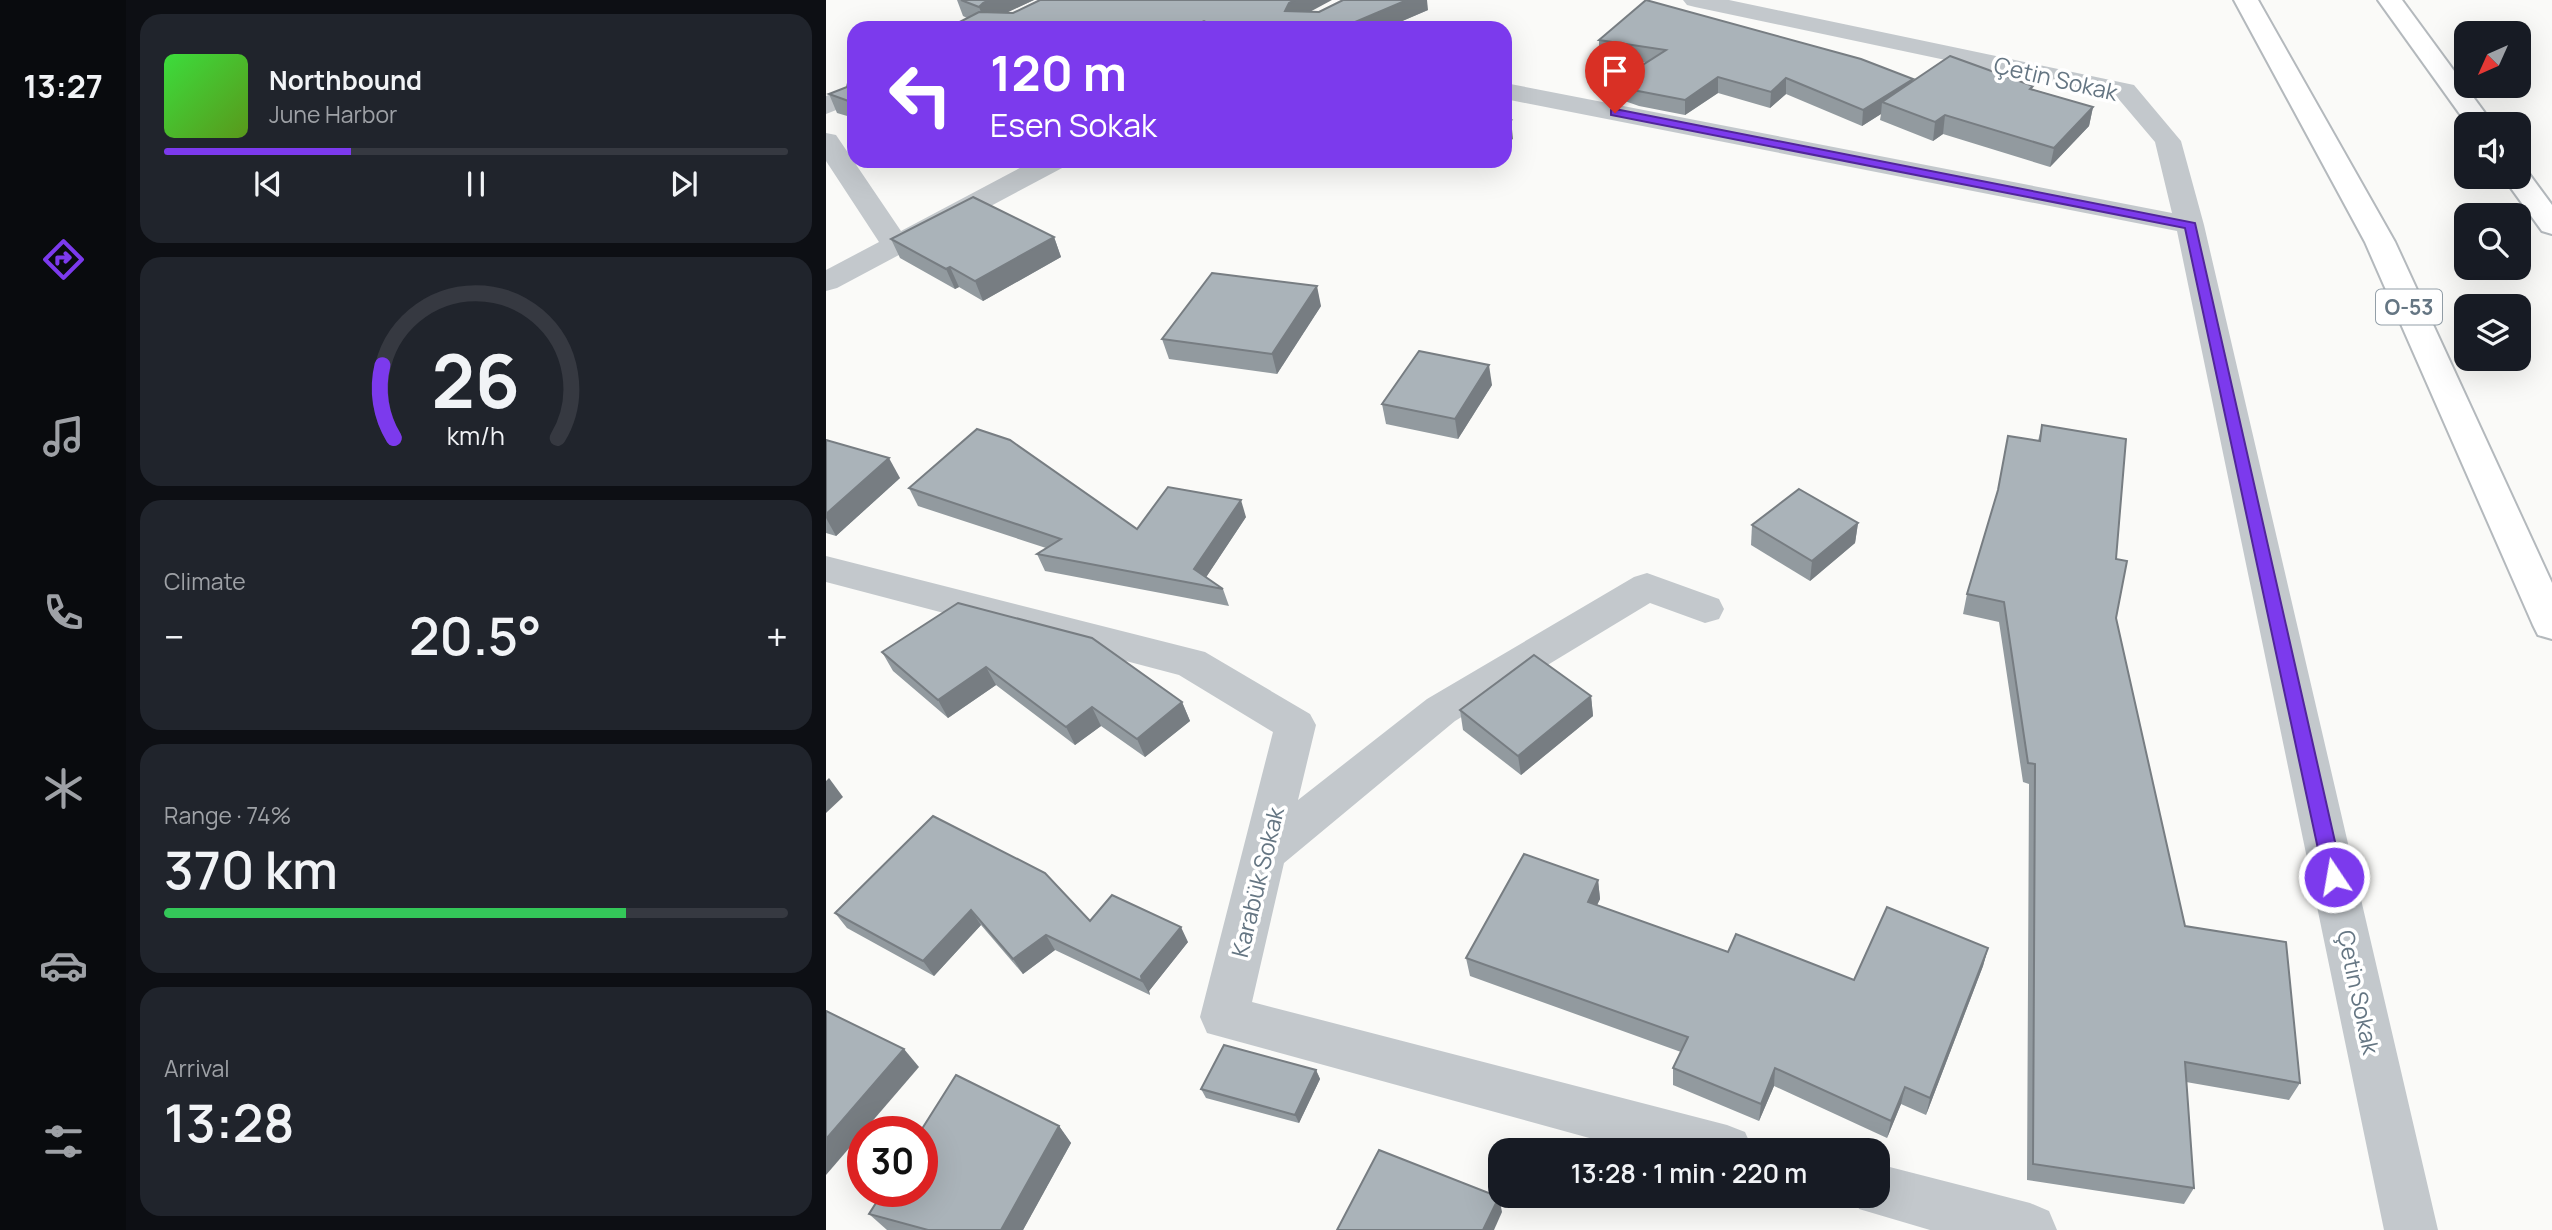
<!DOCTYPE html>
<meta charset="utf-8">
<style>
:root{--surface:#171b24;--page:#20242c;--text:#f1f3f6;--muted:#9ea1a6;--line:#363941;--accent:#7c3aed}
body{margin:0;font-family:Manrope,sans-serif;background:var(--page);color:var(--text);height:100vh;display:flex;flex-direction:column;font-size:26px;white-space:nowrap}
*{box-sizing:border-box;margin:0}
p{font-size:23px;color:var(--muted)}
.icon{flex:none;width:38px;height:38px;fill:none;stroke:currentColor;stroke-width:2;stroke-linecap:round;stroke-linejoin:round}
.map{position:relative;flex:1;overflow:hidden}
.sheet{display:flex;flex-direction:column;gap:14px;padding:14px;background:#0d0f14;width:700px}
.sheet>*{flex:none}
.hud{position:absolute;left:21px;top:21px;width:665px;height:147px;border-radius:21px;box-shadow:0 7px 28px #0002;background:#7c3aed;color:#fff;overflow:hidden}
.needle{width:46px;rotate:225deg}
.tools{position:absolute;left:1628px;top:21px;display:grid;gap:14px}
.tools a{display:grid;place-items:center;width:77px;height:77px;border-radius:14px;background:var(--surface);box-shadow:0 7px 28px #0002;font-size:35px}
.speed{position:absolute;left:21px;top:1116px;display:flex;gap:14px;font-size:35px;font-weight:700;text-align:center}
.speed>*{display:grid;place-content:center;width:91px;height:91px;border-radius:50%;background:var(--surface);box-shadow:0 7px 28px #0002;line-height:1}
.speed .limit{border:10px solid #d22;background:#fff;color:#111}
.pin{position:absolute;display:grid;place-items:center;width:60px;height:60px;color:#fff;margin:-72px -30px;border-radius:50% 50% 50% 0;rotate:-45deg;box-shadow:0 0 7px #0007}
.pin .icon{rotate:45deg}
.me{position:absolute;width:77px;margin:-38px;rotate:348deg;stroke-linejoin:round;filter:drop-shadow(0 0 5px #0008)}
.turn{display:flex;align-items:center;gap:24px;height:147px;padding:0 28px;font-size:32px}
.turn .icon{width:91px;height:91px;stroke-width:2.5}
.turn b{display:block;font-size:49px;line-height:60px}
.big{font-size:52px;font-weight:600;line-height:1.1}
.sheet .widget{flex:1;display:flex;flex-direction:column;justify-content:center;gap:10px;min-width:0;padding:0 24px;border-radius:21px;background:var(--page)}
.sheet .dial{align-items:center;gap:0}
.dial svg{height:182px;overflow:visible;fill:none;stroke:var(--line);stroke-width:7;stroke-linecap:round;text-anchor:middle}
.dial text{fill:var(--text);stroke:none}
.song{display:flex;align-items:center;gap:21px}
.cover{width:84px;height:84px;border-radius:10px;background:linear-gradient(135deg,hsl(120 70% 55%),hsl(90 70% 35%))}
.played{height:7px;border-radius:4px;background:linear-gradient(90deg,var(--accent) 30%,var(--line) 30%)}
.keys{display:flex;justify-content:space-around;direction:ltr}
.heat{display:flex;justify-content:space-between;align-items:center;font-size:38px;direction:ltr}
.charge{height:10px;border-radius:5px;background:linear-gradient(90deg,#34c759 74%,var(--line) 0)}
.trip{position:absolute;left:662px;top:1138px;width:402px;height:70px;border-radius:21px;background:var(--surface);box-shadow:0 7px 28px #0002;font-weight:600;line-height:70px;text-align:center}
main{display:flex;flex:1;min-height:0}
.tabs{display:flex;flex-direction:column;width:126px;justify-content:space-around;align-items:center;background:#090b0e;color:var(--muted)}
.tabs .icon{width:49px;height:49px}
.tabs .on{color:var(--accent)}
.tabs b{font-size:32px;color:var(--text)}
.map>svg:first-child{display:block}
</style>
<main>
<nav class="tabs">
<b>13:27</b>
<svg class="icon on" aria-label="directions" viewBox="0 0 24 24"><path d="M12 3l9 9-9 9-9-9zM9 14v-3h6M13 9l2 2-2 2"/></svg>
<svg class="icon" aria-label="music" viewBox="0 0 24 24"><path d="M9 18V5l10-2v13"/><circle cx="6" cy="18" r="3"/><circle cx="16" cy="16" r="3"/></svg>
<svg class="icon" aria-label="phone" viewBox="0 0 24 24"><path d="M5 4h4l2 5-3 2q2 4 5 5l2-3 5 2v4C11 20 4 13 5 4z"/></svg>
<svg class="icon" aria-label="climate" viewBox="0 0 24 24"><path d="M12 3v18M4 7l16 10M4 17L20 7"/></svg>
<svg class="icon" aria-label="car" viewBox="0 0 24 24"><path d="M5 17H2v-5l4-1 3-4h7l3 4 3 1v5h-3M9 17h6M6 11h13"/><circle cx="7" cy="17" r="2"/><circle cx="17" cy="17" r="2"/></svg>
<svg class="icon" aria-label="filters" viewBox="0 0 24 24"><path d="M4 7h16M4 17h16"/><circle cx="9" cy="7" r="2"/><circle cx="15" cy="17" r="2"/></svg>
</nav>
<section class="sheet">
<div class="widget">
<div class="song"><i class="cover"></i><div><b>Northbound</b><p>June Harbor</p></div></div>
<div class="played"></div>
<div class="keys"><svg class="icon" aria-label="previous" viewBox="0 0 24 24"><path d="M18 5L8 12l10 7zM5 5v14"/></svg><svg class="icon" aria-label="pause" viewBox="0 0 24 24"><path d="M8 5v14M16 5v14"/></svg><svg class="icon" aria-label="next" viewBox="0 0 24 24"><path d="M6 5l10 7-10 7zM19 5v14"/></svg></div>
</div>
<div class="widget dial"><svg viewBox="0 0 100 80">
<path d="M14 69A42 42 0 1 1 86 69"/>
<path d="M14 69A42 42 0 0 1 9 37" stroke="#7c3aed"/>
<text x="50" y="56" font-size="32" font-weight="700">26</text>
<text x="50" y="72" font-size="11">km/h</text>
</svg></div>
<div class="widget"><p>Climate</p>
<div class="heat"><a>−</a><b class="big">20.5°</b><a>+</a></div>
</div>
<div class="widget"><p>Range · 74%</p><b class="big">370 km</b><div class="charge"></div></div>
<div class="widget"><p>Arrival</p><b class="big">13:28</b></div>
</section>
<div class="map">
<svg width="1726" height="1230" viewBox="0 0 1726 1230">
<rect width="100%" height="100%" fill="#fafaf8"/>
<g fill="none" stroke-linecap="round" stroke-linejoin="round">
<!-- highway casing -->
<g stroke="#b4b9bd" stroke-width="4">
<g id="highway">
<polygon points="1408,0 1432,0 1569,242 1726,583 1726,639 1712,635 1707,625 1539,242"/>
<polygon points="1552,0 1576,0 1667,124 1641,124"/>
<polygon points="1692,169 1701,171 1726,205 1726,234 1716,231 1677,177 1692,177"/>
</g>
</g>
<!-- minor -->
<g fill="#c3c8cc" fill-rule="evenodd">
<polygon points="857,0 903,0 1308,85 1355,141 1378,225 1612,1230 1558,1230 1351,231 679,99 679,83 1346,213 1329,142 1290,96 869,7 861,5"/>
<polygon points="28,85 28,103 0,114 0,96"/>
<polygon points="0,133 10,135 75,231 207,161 242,161 238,167 11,288 0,291 0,270 53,242 0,161"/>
<polygon points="0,556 379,652 484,714 490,725 472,800 601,699 808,577 821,573 893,599 898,609 893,619 879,623 824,603 629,721 458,863 426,1002 901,1125 919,1132 927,1150 807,1150 381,1033 374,1017 447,732 353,675 0,582"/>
<polygon points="1052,1164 1204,1203 1223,1211 1231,1230 1104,1230 1033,1209 1028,1195 1052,1195"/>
</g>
<!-- highway -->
<use href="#highway" fill="#fff" fill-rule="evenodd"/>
</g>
<!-- wall -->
<g fill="#929a9f">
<polygon points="131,0 208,0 181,12 493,12 602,10 560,28 122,28 141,18 137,16"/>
<polygon points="773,40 1086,81 1206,89 1267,107 1263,126 1224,167 1117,134 1107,141 1054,120 1055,114 1036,126 960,94 944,108 892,93 859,115 813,106 790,98 790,82 821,63 773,55"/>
<polygon points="28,76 28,118 11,113 3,94 21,87"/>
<polygon points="623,161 651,161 639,168"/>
<polygon points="228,237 235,257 157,301 133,287 129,289 74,258 65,239"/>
<polygon points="495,306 451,374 343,359 336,339"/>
<polygon points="666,385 632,439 560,424 556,404"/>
<polygon points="1216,425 1290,559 1290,618 1359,926 1474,1083 1463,1100 1360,1082 1368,1188 1358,1204 1201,1180 1203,784 1197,782 1173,622 1137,614 1141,594 1171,494 1212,441"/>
<polygon points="0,440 74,478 10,536 0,533"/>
<polygon points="83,488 311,529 420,517 380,577 397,589 403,606 219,571 211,554 220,548 92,506"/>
<polygon points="1032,523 1029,543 984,581 925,545 926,525"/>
<polygon points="132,603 356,702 364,721 319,757 275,726 249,745 170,685 122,718 67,671 56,652"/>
<polygon points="765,696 767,716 695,775 637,730 634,710"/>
<polygon points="107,816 264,921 362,942 323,991 324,995 229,950 197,974 155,925 108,976 21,928 9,913"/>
<polygon points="772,880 774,899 771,905 902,952 1028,980 1162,948 1157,966 1100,1115 1075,1104 1061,1138 948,1086 933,1121 847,1085 847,1068 855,1052 644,976 640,958"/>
<polygon points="490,1070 494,1079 473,1123 380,1098 375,1089"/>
<polygon points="233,1126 245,1143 197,1230 61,1230 43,1214"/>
</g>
<!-- shaded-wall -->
<g fill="#777d82">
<polygon points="163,0 208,0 163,21 160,25 153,7 157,3"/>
<polygon points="469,0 506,0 467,21 459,11 463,3"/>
<polygon points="581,0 601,0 602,10 560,28 515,28"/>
<polygon points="378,21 379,28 363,28"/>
<polygon points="892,77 892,93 859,115 859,100"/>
<polygon points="960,78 960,94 944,108 945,92"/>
<polygon points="1087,79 1085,95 1056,102 1055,114 1036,126 1037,110"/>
<polygon points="1267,107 1263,126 1224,167 1228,148"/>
<polygon points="1119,115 1117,134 1107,141 1109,122"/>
<polygon points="685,120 687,139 679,144 679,124"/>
<polygon points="638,161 651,161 639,168"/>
<polygon points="228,237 235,257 157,301 149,281"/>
<polygon points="124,267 133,287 129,289 120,269"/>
<polygon points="491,286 495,306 451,374 446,354"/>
<polygon points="663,365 666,385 632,439 629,419"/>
<polygon points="63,458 74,478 10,536 0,518 0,514"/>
<polygon points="415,500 420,517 375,585 368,569"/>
<polygon points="1032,523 1029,543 984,581 986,561"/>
<polygon points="160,667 170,685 122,718 112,700"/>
<polygon points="765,696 767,716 695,775 692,756"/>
<polygon points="356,702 364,721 319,757 311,739"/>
<polygon points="266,707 275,726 249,745 240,727"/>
<polygon points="3,778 17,797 0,813 0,781"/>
<polygon points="772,880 774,899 763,921 762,902"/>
<polygon points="145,910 155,925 108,976 97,961"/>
<polygon points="355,927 362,942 323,991 324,995 316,981 315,976"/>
<polygon points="220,935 229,950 197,974 187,959"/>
<polygon points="1162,948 1157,966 1100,1115 1104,1098"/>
<polygon points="78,1049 93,1067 0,1175 0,1139"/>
<polygon points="949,1068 948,1086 933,1121 935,1104"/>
<polygon points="490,1070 494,1079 473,1123 469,1115"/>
<polygon points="1079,1087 1075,1104 1061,1138 1065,1121"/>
<polygon points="233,1126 245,1143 197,1230 175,1230"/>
<polygon points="673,1197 676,1212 668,1230 657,1230"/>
</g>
<!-- building -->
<g fill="#aab3b9" stroke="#777d82" stroke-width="2">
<polygon points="135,0 163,0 157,3 153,7"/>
<polygon points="214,0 469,0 463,3 459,11 493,12 517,0 581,0 515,28 391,28 378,21 363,28 122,28 153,12 187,13"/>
<polygon points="820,0 1035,59 1087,79 1037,110 960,78 945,92 892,77 859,100 812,91 790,82 840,50 773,40"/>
<polygon points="1124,56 1207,86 1204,89 1267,107 1228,148 1119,115 1109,122 1056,102"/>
<polygon points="28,76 28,103 3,94 21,87 23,79"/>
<polygon points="679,118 685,120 679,124"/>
<polygon points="147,197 228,237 149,281 124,267 120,269 65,239"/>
<polygon points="386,273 491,286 446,354 336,339"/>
<polygon points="593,351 663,365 629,419 556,404"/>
<polygon points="1216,425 1300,439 1290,559 1301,561 1290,618 1359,926 1460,942 1474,1083 1359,1062 1368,1188 1207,1164 1209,764 1202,763 1178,602 1141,594 1172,490 1182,436 1214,441"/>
<polygon points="151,429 184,440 311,529 342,487 415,500 368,569 397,589 211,554 235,539 83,488"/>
<polygon points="0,440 63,458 0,514"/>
<polygon points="973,489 1032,523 986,561 926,525"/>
<polygon points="132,603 266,638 356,702 311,739 266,707 240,727 160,667 112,700 56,652"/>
<polygon points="708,655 765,696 692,756 634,710"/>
<polygon points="107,816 219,873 264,921 286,895 355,927 315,976 316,981 220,935 187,959 145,910 97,961 9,913"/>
<polygon points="698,854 772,880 762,902 902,952 910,934 1028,980 1061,907 1162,948 1104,1098 1079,1087 1065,1121 949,1068 935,1104 847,1068 862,1037 640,958"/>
<polygon points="0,1011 78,1049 0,1139"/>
<polygon points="398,1045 490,1070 469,1115 375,1089"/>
<polygon points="130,1075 233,1126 175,1230 102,1230 43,1214 57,1192 96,1192 96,1132 94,1132"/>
<polygon points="553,1150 673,1197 657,1230 511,1230"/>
</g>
<!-- route -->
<polygon fill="#7c3aed" stroke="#51269a" stroke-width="2" points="789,109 1369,223 1517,877 1514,883 1508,885 1501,883 1498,877 1359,228 785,115 785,110"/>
<g text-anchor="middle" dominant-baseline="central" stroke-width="7" stroke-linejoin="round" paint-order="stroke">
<!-- shield labels -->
<rect fill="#fff" stroke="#939fa8" stroke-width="2" x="1550" y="289.5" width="66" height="35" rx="5"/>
<g font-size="21" font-weight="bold" fill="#657683">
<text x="1583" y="307">O-53</text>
</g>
<!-- street labels -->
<g font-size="23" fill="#657683" stroke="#fff">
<text transform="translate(1230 78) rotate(13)">Çetin Sokak</text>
<text transform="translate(431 882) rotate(-76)">Karabük Sokak</text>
<text transform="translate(1533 992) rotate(78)">Çetin Sokak</text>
</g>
</g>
</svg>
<div class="tools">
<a><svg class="needle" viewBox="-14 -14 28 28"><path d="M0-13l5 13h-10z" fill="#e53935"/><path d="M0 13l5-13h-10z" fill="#9ea1a6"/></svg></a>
<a><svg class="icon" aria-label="sound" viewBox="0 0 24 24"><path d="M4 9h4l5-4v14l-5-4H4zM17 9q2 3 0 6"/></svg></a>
<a><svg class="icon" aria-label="search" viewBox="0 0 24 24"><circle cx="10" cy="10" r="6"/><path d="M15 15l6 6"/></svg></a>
<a><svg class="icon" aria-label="layers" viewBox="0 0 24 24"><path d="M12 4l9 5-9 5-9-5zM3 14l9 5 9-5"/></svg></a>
</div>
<div class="speed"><div class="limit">30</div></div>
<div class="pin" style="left:789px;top:113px;background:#d93025"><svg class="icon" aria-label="arrive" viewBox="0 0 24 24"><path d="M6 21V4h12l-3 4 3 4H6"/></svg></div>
<svg class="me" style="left:1508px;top:877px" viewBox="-20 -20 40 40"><circle r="17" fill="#7c3aed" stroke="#fff" stroke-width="3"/><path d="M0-11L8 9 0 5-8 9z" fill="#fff"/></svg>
<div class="trip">13:28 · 1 min · 220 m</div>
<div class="hud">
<div class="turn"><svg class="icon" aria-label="left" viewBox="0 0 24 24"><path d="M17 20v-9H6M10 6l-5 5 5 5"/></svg><div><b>120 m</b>Esen Sokak</div></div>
</div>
</div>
</main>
